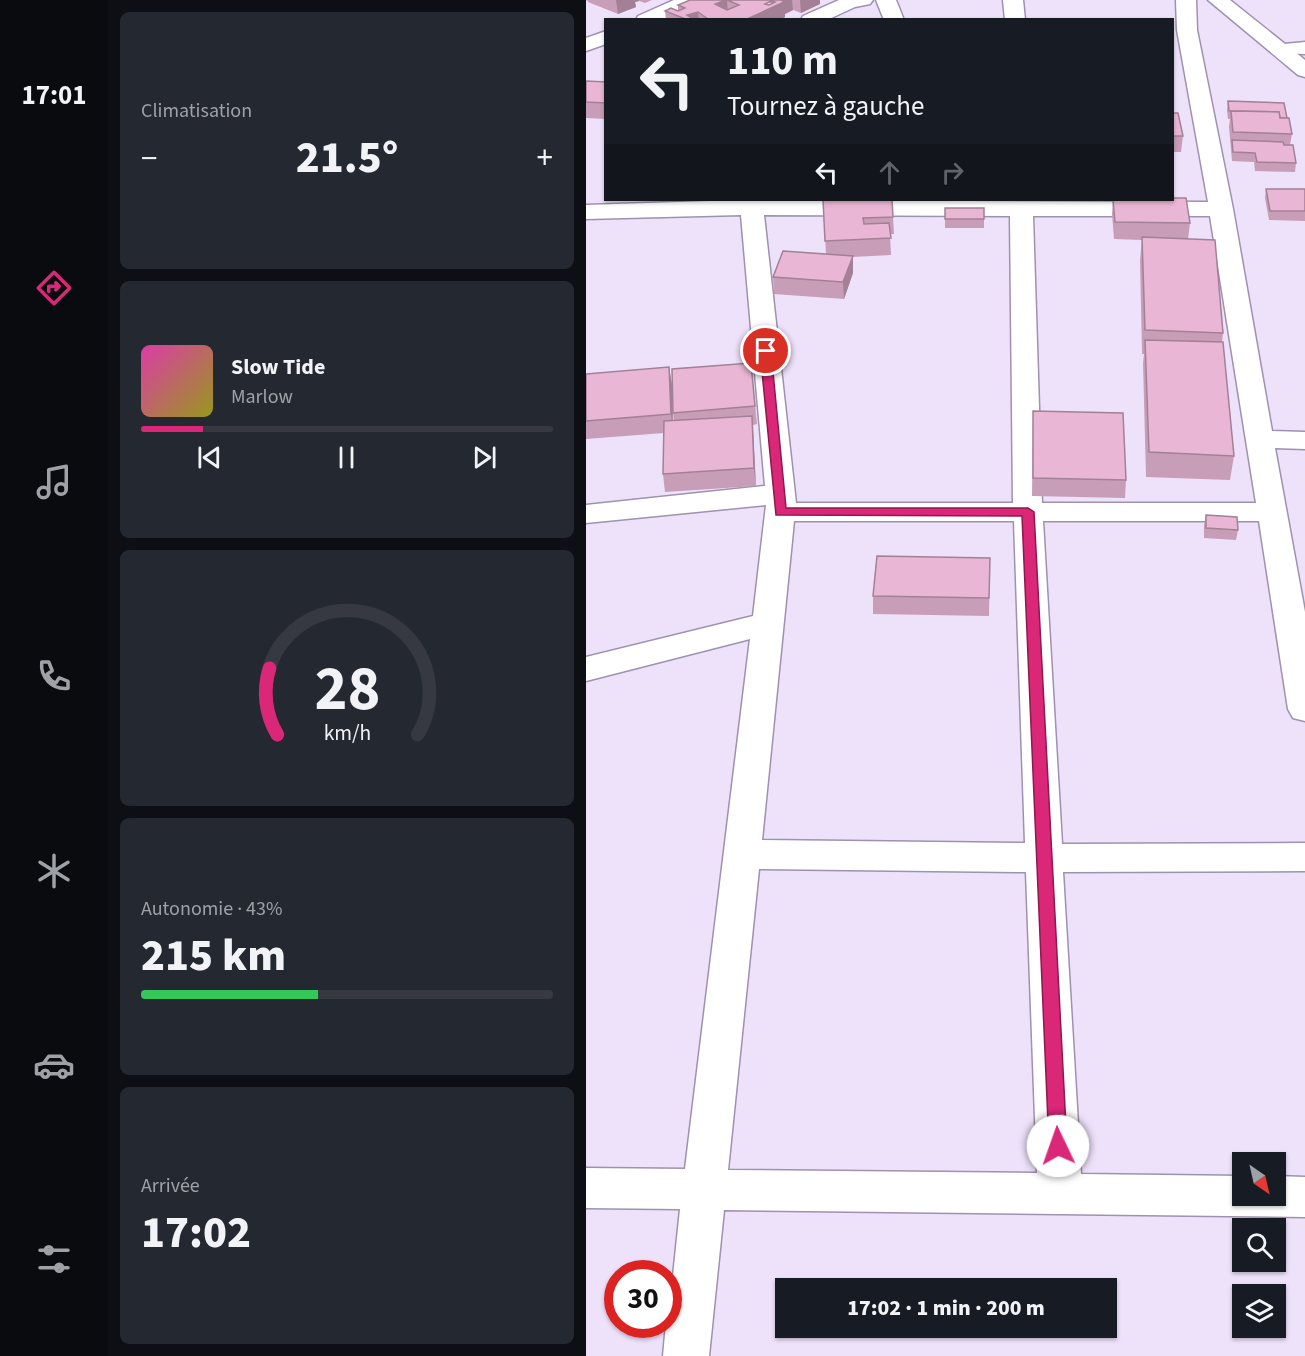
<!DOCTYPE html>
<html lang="fr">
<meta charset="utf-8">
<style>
:root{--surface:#171b24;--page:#242831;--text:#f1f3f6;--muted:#9ea1a6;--line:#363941;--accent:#db2777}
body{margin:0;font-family:"Source Sans 3",sans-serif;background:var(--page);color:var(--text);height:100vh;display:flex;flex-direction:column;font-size:22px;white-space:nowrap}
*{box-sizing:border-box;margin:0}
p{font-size:20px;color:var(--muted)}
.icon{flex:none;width:33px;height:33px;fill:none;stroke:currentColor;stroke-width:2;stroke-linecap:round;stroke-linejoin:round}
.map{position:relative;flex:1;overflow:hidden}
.sheet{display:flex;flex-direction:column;gap:12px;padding:12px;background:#0d0f14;width:478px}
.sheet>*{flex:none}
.banner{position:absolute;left:18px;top:18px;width:570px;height:183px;border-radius:0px;box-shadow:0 2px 4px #0004;background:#171b24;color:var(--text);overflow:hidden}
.needle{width:39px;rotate:146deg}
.tools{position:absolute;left:646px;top:1152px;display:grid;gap:12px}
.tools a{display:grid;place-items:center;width:54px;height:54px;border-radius:0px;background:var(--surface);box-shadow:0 2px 4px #0004;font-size:30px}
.speed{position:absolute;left:18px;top:1260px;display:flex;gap:12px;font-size:30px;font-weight:700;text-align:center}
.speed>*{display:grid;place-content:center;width:78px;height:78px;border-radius:50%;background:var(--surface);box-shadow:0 2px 4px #0004;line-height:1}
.speed .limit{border:9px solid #d22;background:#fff;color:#111}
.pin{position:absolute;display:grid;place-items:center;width:51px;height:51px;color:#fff;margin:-26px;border:3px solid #fff;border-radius:50%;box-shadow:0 2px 6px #0007}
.me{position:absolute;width:66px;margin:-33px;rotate:357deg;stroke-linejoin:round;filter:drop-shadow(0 0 4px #0008)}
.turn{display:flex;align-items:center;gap:21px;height:126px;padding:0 24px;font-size:27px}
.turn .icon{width:78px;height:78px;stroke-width:2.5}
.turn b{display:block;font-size:42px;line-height:51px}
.lanes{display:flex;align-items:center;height:57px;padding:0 24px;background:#0003;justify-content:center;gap:30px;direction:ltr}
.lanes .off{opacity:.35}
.big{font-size:45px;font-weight:800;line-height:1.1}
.sheet .card{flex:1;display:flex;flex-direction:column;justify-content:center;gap:9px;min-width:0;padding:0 21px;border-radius:9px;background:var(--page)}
.sheet .dial{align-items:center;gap:0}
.dial svg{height:156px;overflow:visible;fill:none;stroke:var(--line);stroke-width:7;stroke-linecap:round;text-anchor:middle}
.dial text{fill:var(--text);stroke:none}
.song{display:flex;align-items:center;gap:18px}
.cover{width:72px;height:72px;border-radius:9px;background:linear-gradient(135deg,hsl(320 70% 55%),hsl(60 70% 35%))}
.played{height:6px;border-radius:3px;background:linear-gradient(90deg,var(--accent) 15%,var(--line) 15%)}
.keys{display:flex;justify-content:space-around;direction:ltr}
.heat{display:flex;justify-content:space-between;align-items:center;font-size:33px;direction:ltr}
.charge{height:9px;border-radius:4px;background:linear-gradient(90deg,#34c759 43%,var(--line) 0)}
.trip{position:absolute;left:189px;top:1278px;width:342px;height:60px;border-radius:0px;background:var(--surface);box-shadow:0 2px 4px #0004;font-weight:800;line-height:60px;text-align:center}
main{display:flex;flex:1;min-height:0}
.menu{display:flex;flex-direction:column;width:108px;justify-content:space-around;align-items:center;background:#090b0e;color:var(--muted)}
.menu .icon{width:42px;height:42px}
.menu .on{color:var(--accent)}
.menu b{font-size:27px;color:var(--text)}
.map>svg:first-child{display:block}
</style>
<main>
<nav class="menu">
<b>17:01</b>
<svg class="icon on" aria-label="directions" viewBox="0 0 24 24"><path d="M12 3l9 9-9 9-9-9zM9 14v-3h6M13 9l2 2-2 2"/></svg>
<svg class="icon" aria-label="music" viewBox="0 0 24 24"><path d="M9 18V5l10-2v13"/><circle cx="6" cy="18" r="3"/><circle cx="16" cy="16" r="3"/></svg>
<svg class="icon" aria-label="phone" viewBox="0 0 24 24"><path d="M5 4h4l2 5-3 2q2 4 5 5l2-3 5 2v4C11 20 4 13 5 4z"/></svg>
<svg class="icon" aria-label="climate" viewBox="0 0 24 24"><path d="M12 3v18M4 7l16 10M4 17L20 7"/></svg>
<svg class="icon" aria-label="car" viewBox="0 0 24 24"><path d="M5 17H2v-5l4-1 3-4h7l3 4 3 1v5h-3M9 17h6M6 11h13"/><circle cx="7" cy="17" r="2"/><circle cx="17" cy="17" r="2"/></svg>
<svg class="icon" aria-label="filters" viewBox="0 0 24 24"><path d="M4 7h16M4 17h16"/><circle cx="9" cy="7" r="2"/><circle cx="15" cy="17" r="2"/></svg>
</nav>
<section class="sheet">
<div class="card"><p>Climatisation</p>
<div class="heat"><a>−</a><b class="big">21.5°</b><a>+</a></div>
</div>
<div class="card">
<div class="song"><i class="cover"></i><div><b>Slow Tide</b><p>Marlow</p></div></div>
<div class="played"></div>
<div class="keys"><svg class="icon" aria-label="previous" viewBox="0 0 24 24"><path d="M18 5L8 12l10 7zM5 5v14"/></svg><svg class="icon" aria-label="pause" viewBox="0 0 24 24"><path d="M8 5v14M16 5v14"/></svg><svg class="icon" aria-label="next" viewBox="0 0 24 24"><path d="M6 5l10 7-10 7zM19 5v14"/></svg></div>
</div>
<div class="card dial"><svg viewBox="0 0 100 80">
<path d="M14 69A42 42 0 1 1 86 69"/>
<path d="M14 69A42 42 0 0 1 10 35" stroke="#db2777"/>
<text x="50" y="56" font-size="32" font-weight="700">28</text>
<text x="50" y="72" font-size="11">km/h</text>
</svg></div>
<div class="card"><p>Autonomie · 43%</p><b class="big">215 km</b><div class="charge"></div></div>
<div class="card"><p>Arrivée</p><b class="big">17:02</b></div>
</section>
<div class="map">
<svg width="719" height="1356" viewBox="0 0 719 1356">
<rect width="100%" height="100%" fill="#eee2fb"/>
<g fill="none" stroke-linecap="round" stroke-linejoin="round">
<!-- street casing -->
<g stroke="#9f91af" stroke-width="3">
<g id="street">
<polygon points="88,0 114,0 111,4 76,20 50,20 52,16"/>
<polygon points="253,0 287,0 284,4 269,7 241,20 215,20 217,16"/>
<polygon points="290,0 310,0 318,20 298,20"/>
<polygon points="417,0 437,0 439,20 419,20"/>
<path d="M590,0H610L611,30L647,209L686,431L719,432V449L689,448L719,612V721L707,718L702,709L673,521H457L476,844L719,843V871L477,872L495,1174L657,1176V1196H690V1176L719,1177V1217L138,1210L123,1356H77L80,1324H82L94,1209L0,1208V1168L99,1169L164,639L0,681V657L167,616L180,505L0,523V505L179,486L155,215L0,219V205L154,200L622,202L591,30ZM178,215L424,216L427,503H210ZM447,216H624L670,503H456ZM208,521H428L439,843L176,840ZM173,869L440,872L451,1173L142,1170Z"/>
<polygon points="20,31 20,44 0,51 0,38"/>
<polygon points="719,42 719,54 688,53 685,49 688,45"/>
</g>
</g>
<!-- secondary casing -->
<g stroke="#9f91af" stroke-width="3">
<polygon id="secondary" points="622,0 644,0 719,60 719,77 712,75"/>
</g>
<!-- street -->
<use href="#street" fill="#fff" fill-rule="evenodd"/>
<!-- secondary -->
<use href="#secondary" fill="#fff" fill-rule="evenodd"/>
</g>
<!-- wall -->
<g fill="#c89db7" fill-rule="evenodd">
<polygon points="0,0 66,0 59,3 53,1 49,2 50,7 32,14 2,2 2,1"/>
<path d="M104,0H234V4L215,13L207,10L199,14V17L193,20H80L79,11H92V5ZM182,2L187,4L183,5L179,4Z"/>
<polygon points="0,81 20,82 20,119 0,118"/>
<polygon points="642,101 701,118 706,134 704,145 710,163 709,172 669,171 668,162 646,161 643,127 644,119 642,119 641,110"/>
<polygon points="586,113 597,136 595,152 586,152"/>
<polygon points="680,189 719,189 719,221 683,220 679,198"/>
<polygon points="237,200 307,217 308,234 304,234 305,255 267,257 267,273 258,299 188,294 187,277 240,254"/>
<polygon points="527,200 604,223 602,239 637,333 636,342 648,456 644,480 560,477 557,363 558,354 556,354 554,260 556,240 528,239 526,214"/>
<rect x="359" y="208" width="39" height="20"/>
<polygon points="165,363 171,424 167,425 170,486 79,492 77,474 78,433 0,439 0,374 83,367 86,385 87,421 88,421 87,413"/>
<polygon points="447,411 540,480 539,498 446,496"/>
<polygon points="620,515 652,530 650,540 618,538 618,525"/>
<polygon points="404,558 403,616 287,614 287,596"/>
</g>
<!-- shaded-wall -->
<g fill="#a38095">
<polygon points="30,0 53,0 53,1 49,2 50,7 32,14"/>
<polygon points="141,0 142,15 129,4"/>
<polygon points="195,0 206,0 207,10 199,14 199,17 193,20 159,20"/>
<polygon points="214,0 234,0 234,4 215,13"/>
<polygon points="112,12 113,20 102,20 101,15"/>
<polygon points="267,256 267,273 258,299 257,282"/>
<polygon points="83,367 86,385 87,432 85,414"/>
<polygon points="166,416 167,434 170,486 168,468"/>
</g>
<!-- building -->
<g fill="#e9b7d5" stroke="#a38095" stroke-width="1.5" fill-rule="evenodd">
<path d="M104,0H140L129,4L141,10L153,5L141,0H195L198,2L159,20H121L122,19L112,12L101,15L108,20H102L79,11L85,8L92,11L99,8L92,5ZM185,1L189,2L183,5L179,4Z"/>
<polygon points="0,81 20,82 20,103 0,102"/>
<polygon points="642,101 698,103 701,118 694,118 693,112 643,111"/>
<polygon points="645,111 693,112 694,118 703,118 706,134 647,132"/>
<polygon points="586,113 592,113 597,136 586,136"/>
<polygon points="646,140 697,142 698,145 707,145 710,163 671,162 669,153 647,152"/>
<polygon points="680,189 719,189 719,211 684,211"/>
<polygon points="586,198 600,198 604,223 529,222 527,200 586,200"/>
<polygon points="237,200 306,200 307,217 277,218 278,224 303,223 305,238 239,241"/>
<rect x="359" y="208" width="39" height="11"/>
<polygon points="556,237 629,240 637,333 559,330"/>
<polygon points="197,251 267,256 257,282 187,277"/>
<polygon points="559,340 637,342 648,456 563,452"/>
<polygon points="165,363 169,406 87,413 86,369"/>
<polygon points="83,367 85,414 0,421 0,374"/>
<polygon points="447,411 537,413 540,480 447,478"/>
<polygon points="166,416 168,468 77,474 78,421"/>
<polygon points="620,515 651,517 652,530 620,528"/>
<polygon points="291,556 404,558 403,598 287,596"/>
</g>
<!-- route -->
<polygon fill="#db2777" stroke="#8e194d" stroke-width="1.5" points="180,348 185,351 200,508 442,508 448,512 481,1146 478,1152 472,1154 466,1152 463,1146 436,516 190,515 174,351"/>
</svg>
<div class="tools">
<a><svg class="needle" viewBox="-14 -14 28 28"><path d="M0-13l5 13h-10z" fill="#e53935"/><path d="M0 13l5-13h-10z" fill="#9ea1a6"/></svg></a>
<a><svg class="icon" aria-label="search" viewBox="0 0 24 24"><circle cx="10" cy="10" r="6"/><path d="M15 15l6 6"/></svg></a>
<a><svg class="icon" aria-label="layers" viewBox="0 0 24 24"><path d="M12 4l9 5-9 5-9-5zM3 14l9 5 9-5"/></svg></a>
</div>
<div class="speed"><div class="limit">30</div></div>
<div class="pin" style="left:180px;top:351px;background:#d93025"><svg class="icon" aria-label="arrive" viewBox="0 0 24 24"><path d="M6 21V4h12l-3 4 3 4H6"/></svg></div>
<svg class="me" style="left:472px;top:1146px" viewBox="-20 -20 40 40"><circle r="19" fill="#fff"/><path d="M0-13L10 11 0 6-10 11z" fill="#db2777"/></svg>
<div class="trip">17:02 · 1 min · 200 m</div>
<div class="banner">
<div class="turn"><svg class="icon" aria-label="left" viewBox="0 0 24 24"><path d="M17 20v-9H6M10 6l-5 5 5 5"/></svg><div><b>110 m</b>Tournez à gauche</div></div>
<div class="lanes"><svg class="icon" aria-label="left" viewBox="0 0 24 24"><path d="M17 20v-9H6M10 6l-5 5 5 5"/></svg><svg class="icon off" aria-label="ahead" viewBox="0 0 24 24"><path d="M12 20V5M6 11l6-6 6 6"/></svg><svg class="icon off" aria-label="right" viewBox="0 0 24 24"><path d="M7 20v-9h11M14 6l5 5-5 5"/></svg></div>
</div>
</div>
</main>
